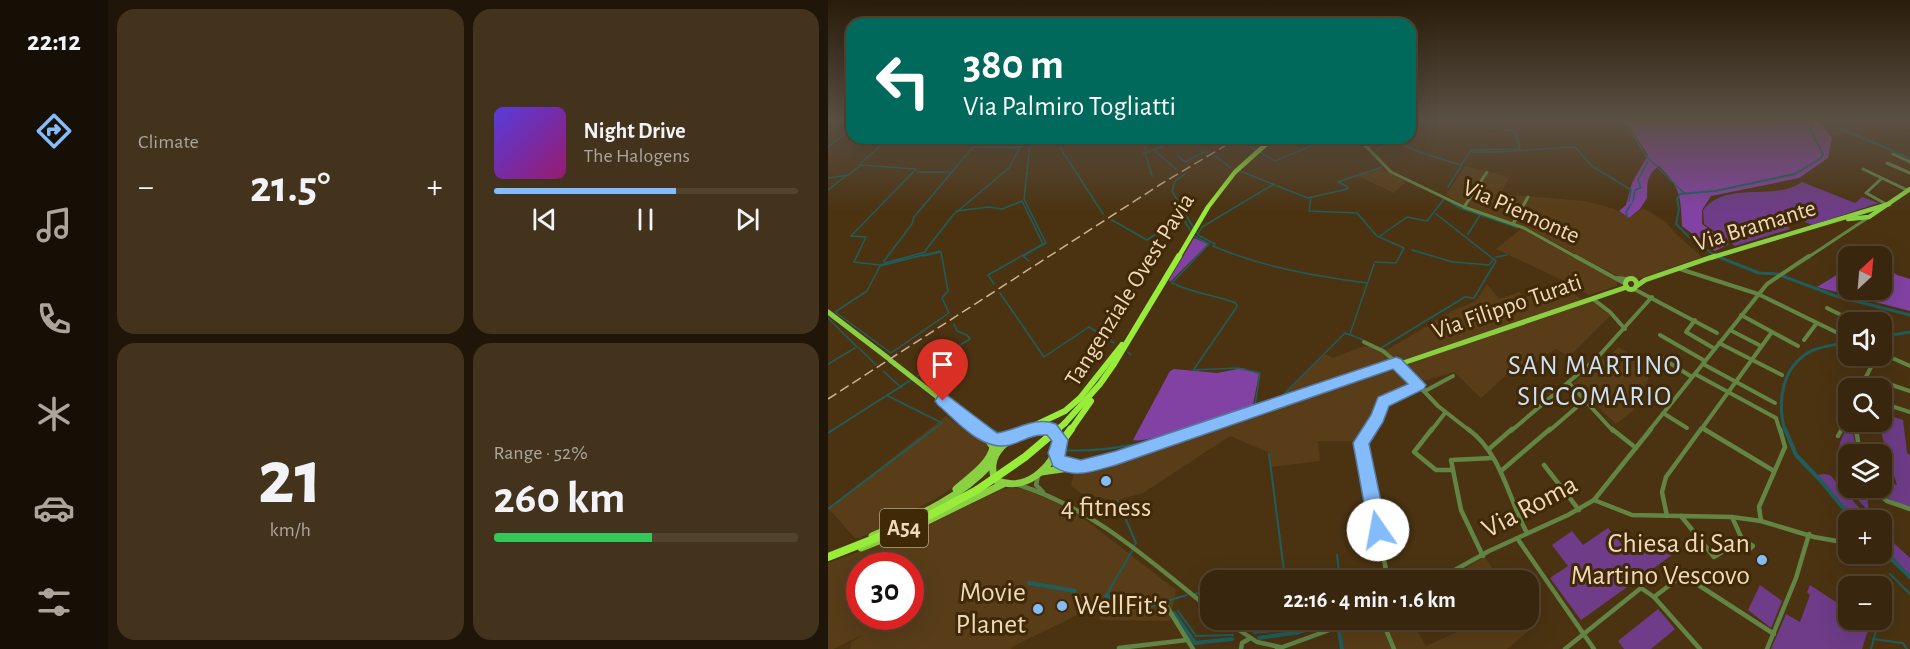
<!DOCTYPE html>
<meta charset="utf-8">
<style>
:root{--surface:#38260e;--page:#43321c;--text:#f1f3f6;--muted:#aba59e;--line:#52432e;--accent:#84bcfb}
body{margin:0;font-family:"Alegreya Sans",sans-serif;background:var(--page);color:var(--text);height:100vh;display:flex;flex-direction:column;font-size:22px;white-space:nowrap}
*{box-sizing:border-box;margin:0}
p{font-size:20px;color:var(--muted)}
.icon{flex:none;width:33px;height:33px;fill:none;stroke:currentColor;stroke-width:2;stroke-linecap:round;stroke-linejoin:round}
.map{position:relative;flex:1;overflow:hidden}
.panel{display:flex;flex-direction:column;gap:9px;padding:9px;background:#1f1508;width:720px}
.panel>*{flex:none}
.banner{position:absolute;left:18px;top:18px;width:570px;height:126px;border-radius:18px;box-shadow:0 6px 24px #0002,0 0 0 2px var(--line);background:#00695c;color:#fff;overflow:hidden}
.needle{width:39px;rotate:26deg}
.controls{position:absolute;left:1010px;top:246px;display:grid;gap:12px}
.controls a{display:grid;place-items:center;width:54px;height:54px;border-radius:12px;background:var(--surface);box-shadow:0 6px 24px #0002,0 0 0 2px var(--line);font-size:30px}
.speed{position:absolute;left:18px;top:552px;display:flex;gap:12px;font-size:30px;font-weight:700;text-align:center}
.speed>*{display:grid;place-content:center;width:78px;height:78px;border-radius:50%;background:var(--surface);box-shadow:0 6px 24px #0002,0 0 0 2px var(--line);line-height:1}
.speed .limit{border:9px solid #d22;background:#fff;color:#111}
.pin{position:absolute;display:grid;place-items:center;width:51px;height:51px;color:#fff;margin:-62px -26px;border-radius:50% 50% 50% 0;rotate:-45deg;box-shadow:0 0 6px #0007}
.pin .icon{rotate:45deg}
.me{position:absolute;width:66px;margin:-33px;rotate:348deg;stroke-linejoin:round;filter:drop-shadow(0 0 4px #0008)}
.turn{display:flex;align-items:center;gap:21px;height:126px;padding:0 18px;font-size:27px}
.turn .icon{width:78px;height:78px;stroke-width:2.5}
.turn b{display:block;font-size:42px;line-height:51px}
.big{font-size:45px;font-weight:700;line-height:1.1}
.panel .tile{flex:1;display:flex;flex-direction:column;justify-content:center;gap:9px;min-width:0;padding:0 21px;border-radius:18px;background:var(--page)}
.panel .dial{align-items:center;gap:0}
.dial b{font-size:78px;line-height:1}
.song{display:flex;align-items:center;gap:18px}
.cover{width:72px;height:72px;border-radius:9px;background:linear-gradient(135deg,hsl(250 70% 55%),hsl(320 70% 35%))}
.played{height:6px;border-radius:3px;background:linear-gradient(90deg,var(--accent) 60%,var(--line) 60%)}
.keys{display:flex;justify-content:space-around;direction:ltr}
.heat{display:flex;justify-content:space-between;align-items:center;font-size:33px;direction:ltr}
.charge{height:9px;border-radius:4px;background:linear-gradient(90deg,#34c759 52%,var(--line) 0)}
.panel .tiles{flex:1;display:grid;gap:9px;grid-template-columns:repeat(2,1fr)}
.trip{position:absolute;left:372px;top:570px;width:339px;height:60px;border-radius:18px;background:var(--surface);box-shadow:0 6px 24px #0002,0 0 0 2px var(--line);font-weight:700;line-height:60px;text-align:center}
main{display:flex;flex:1;min-height:0}
.dock{display:flex;flex-direction:column;width:108px;justify-content:space-around;align-items:center;background:#160f06;color:var(--muted)}
.dock .icon{width:42px;height:42px}
.dock .on{color:var(--accent)}
.dock b{font-size:27px;color:var(--text)}
.map>svg:first-child{display:block}
</style>
<main>
<nav class="dock">
<b>22:12</b>
<svg class="icon on" aria-label="directions" viewBox="0 0 24 24"><path d="M12 3l9 9-9 9-9-9zM9 14v-3h6M13 9l2 2-2 2"/></svg>
<svg class="icon" aria-label="music" viewBox="0 0 24 24"><path d="M9 18V5l10-2v13"/><circle cx="6" cy="18" r="3"/><circle cx="16" cy="16" r="3"/></svg>
<svg class="icon" aria-label="phone" viewBox="0 0 24 24"><path d="M5 4h4l2 5-3 2q2 4 5 5l2-3 5 2v4C11 20 4 13 5 4z"/></svg>
<svg class="icon" aria-label="climate" viewBox="0 0 24 24"><path d="M12 3v18M4 7l16 10M4 17L20 7"/></svg>
<svg class="icon" aria-label="car" viewBox="0 0 24 24"><path d="M5 17H2v-5l4-1 3-4h7l3 4 3 1v5h-3M9 17h6M6 11h13"/><circle cx="7" cy="17" r="2"/><circle cx="17" cy="17" r="2"/></svg>
<svg class="icon" aria-label="filters" viewBox="0 0 24 24"><path d="M4 7h16M4 17h16"/><circle cx="9" cy="7" r="2"/><circle cx="15" cy="17" r="2"/></svg>
</nav>
<section class="panel">
<div class="tiles">
<div class="tile"><p>Climate</p>
<div class="heat"><a>−</a><b class="big">21.5°</b><a>+</a></div>
</div>
<div class="tile">
<div class="song"><i class="cover"></i><div><b>Night Drive</b><p>The Halogens</p></div></div>
<div class="played"></div>
<div class="keys"><svg class="icon" aria-label="previous" viewBox="0 0 24 24"><path d="M18 5L8 12l10 7zM5 5v14"/></svg><svg class="icon" aria-label="pause" viewBox="0 0 24 24"><path d="M8 5v14M16 5v14"/></svg><svg class="icon" aria-label="next" viewBox="0 0 24 24"><path d="M6 5l10 7-10 7zM19 5v14"/></svg></div>
</div>
<div class="tile dial"><b>21</b><p>km/h</p></div>
<div class="tile"><p>Range · 52%</p><b class="big">260 km</b><div class="charge"></div></div>
</div>
</section>
<div class="map">
<svg width="1082" height="649" viewBox="0 0 1082 649">
<rect width="100%" height="100%" fill="#4b3312"/>
<!-- built -->
<g fill="#583d18" fill-rule="evenodd">
<polygon points="637,166 681,177 673,194 758,201 786,209 801,218 815,208 838,222 847,233 874,257 808,280 794,278 696,227 636,205 618,195"/>
<polygon points="554,168 564,175 578,181 566,193 530,176"/>
<polygon points="694,228 790,281 789,286 761,295 747,286 668,249"/>
<polygon points="659,284 671,299 691,292 697,297 734,287 752,298 767,301 783,315 741,357 728,349 703,365 691,364 653,398 626,372 592,382 551,402 548,412 525,441 490,441 492,461 443,467 442,453 402,436 315,493 287,501 253,493 243,486 246,472 278,465 456,405 455,396 497,354 505,358 536,346 559,350 624,311 648,301"/>
<polygon points="790,347 820,365 823,376 821,375 816,394 813,393 806,410 788,424 745,383 758,372 762,375 769,371 765,366 774,358 778,361"/>
<polygon points="118,416 159,445 160,451 156,460 132,483 107,499 32,538 27,538 0,508"/>
<path d="M185,488L196,489L246,511L348,590L342,621L272,620L271,605L254,597L251,614L184,647L183,649H22L23,643L34,635L5,649H0V563L71,537L175,489ZM32,566H82V616H32Z"/>
<polygon points="657,557 672,580 619,580 618,579"/>
<polygon points="535,620 583,620 598,646 645,625 642,620 697,620 703,629 679,649 515,649 513,630"/>
</g>
<!-- green -->
<g fill="#6e3c88">
<path d="M974,182L1027,203L1034,197L1051,203L984,225L975,221H959L958,224L962,229L907,246L876,224L875,210C899,180 946,202 974,182Z"/>
<polygon points="1053,413 1075,420 1079,453 1082,455 1082,507 1063,500 1050,492 1049,488 1053,488 1053,481 1069,485 1054,436"/>
<path d="M1023,422L1029,454H1020V488H1038L1041,512L1011,479C1004,463 1012,435 1023,422Z"/>
<path d="M996,474L1002,475L1042,520H1027C1011,507 1003,490 988,475Z"/>
<polygon points="780,528 801,553 821,540 827,546 833,542 844,555 753,620 722,578 740,566 724,545 744,531 755,545"/>
<polygon points="1053,531 1082,558 1082,575 1053,545"/>
<polygon points="932,585 954,601 943,628 920,610"/>
<polygon points="982,585 1020,610 1020,620 1035,620 1042,624 1034,649 943,649 958,614 972,622 982,595 979,592"/>
<polygon points="830,609 847,629 823,649 796,649 790,641"/>
</g>
<!-- forest -->
<g fill="#8242a3">
<path d="M794,120H986L993,124L1004,138L1000,158L971,178L883,196L874,210V224L901,244L887,251L854,226C853,197 852,186 831,166C817,176 820,184 819,198L812,209L801,218L791,211L798,205L804,183L820,155L802,127Z"/>
<polygon points="366,238 380,244 342,282 341,280"/>
<polygon points="1053,264 1069,275 1082,279 1082,311 989,287 1020,268 1020,290 1053,290"/>
<path d="M415,368L431,374L425,405C409,412 317,445 305,440L342,371L346,369L389,373Z"/>
</g>
<g fill="none" stroke-linecap="round" stroke-linejoin="round">
<!-- stream-far1 -->
<g stroke="#1f5e5c" stroke-width="1.5">
<polyline points="792,120 804,133 818,156 856,193"/>
<polyline points="582,128 594,120"/>
<polyline points="136,138 151,145"/>
<polyline points="139,138 153,144 190,146 194,146 198,139 195,138"/>
<polyline points="226,138 275,214"/>
<polyline points="311,138 318,150"/>
<polyline points="533,138 542,148"/>
<polyline points="564,140 594,153 633,165 643,150 692,149 687,131 661,128 637,120"/>
<polyline points="413,141 428,150"/>
<polyline points="156,146 193,147 216,138"/>
<polyline points="0,147 24,128"/>
<polyline points="425,147 436,138"/>
<polyline points="327,151 348,169"/>
<polyline points="432,152 447,161 502,138"/>
<polyline points="546,152 567,138"/>
<polyline points="645,152 667,152"/>
<polyline points="669,152 747,147 764,166 803,190 801,201"/>
<polyline points="317,153 324,176"/>
<polyline points="315,154 340,144 336,138"/>
<polyline points="350,156 357,162 376,152 380,153"/>
<polyline points="387,156 403,168"/>
<polyline points="33,163 61,138"/>
<polyline points="412,171 447,185"/>
<polyline points="89,172 124,172"/>
<polyline points="357,174 347,181 344,191 365,227"/>
<polyline points="0,178 20,175 33,165 88,169 23,236 38,237 26,262 52,265 112,251"/>
<polyline points="449,186 480,198 519,189 520,187 510,182 554,167"/>
<polyline points="620,187 633,166"/>
<polyline points="0,190 19,175"/>
<polyline points="483,197 481,211 529,213 549,236 576,248 568,263 547,262"/>
<polyline points="619,200 632,208 690,228"/>
<polyline points="805,202 807,190 813,188 810,180 820,161"/>
<polyline points="128,211 161,207 174,209 194,201 215,244 160,275 166,284"/>
<polyline points="799,216 798,212 803,204"/>
<path d="M284,220L319,240L354,217L366,236L381,244L344,283C364,293 387,295 408,303L409,307"/>
<path d="M368,231L370,235L387,244L385,246C434,267 486,276 539,283"/>
<polyline points="370,234 374,227 446,184"/>
<polyline points="640,234 652,215"/>
<polyline points="552,236 579,217 599,221 616,199"/>
<polyline points="584,250 625,262 661,265 666,259"/>
<polyline points="97,251 125,215 182,167 191,149"/>
<polyline points="97,252 57,263 56,261 84,224 86,217 145,147 192,148"/>
<polyline points="95,255 52,266 39,291 7,312 63,353 121,313 114,298 120,291 113,252 95,256"/>
<polyline points="668,257 679,255"/>
<polyline points="201,261 195,256 218,243 196,199 202,144"/>
<polyline points="172,293 216,357 261,327 286,343"/>
<polyline points="0,318 29,347"/>
<polyline points="522,334 546,264"/>
<polyline points="523,335 535,340"/>
<polyline points="31,348 48,365"/>
<polyline points="553,348 637,297 646,298 668,261 608,214"/>
<polyline points="300,352 303,355"/>
<polyline points="0,364 27,348"/>
<polyline points="366,369 408,308"/>
<polyline points="365,370 410,368 432,373 427,405"/>
<polyline points="55,371 74,388"/>
<polyline points="89,376 117,354 142,339 139,335 129,331 126,324"/>
<polyline points="113,393 152,424 166,431"/>
<polyline points="60,396 114,423 104,431"/>
<polyline points="3,431 83,380"/>
<polyline points="357,431 452,398 517,333 522,335"/>
</g>
<!-- stream -->
<g stroke="#1f5e5c" stroke-width="2">
<polyline points="163,429 173,434"/>
<polyline points="0,433 6,429"/>
<polyline points="174,435 178,437"/>
<path d="M235,450C278,453 321,443 362,429"/>
<polyline points="290,501 308,543 306,546"/>
<polyline points="0,509 106,429"/>
<polyline points="509,555 512,580"/>
<polyline points="1062,574 1082,594"/>
<polyline points="424,580 456,571 441,454"/>
<polyline points="367,594 382,590"/>
<polyline points="278,596 304,551"/>
<polyline points="339,601 359,595"/>
<polyline points="1053,607 1058,577"/>
<polyline points="350,611 368,636 405,635"/>
<polyline points="468,628 493,620"/>
<polyline points="426,633 465,629"/>
<polyline points="1045,639 1075,643 1079,649"/>
<polyline points="1043,649 1051,620"/>
</g>
<!-- canal-far2 -->
<g stroke="#1f5e5c" stroke-width="2">
<polyline points="992,120 1082,158"/>
<polyline points="890,258 860,236 848,224 851,209 849,199 852,194 887,191 967,174 993,158 995,154 984,133 983,120"/>
</g>
<!-- canal-far1 -->
<g stroke="#1f5e5c" stroke-width="3">
<polyline points="888,256 931,273 949,274 1008,296 1082,315"/>
<polyline points="1053,337 1082,332"/>
<path d="M957,431C949,402 953,367 983,351C994,346 1008,345 1020,342"/>
</g>
<!-- canal -->
<g stroke="#1f5e5c" stroke-width="4">
<polyline points="957,429 968,455 993,481 1025,520"/>
<polyline points="1053,549 1082,577"/>
<polyline points="201,583 247,591"/>
<polyline points="278,596 321,606 339,601 340,604"/>
<polyline points="346,613 367,643 404,639"/>
<polyline points="511,631 514,649"/>
<polyline points="468,633 509,620"/>
<polyline points="431,638 465,633"/>
</g>
<!-- minor-far2 -->
<g stroke="#628546" stroke-width="3">
<polyline points="530,138 563,172 636,207 696,228 750,258"/>
<polyline points="1065,154 1082,162"/>
<polyline points="1059,163 1082,173"/>
<polyline points="1035,169 1079,190"/>
<polyline points="1053,179 1038,193 1058,204"/>
<polyline points="636,207 659,172"/>
<polyline points="685,224 700,197"/>
<polyline points="979,258 1041,217"/>
</g>
<!-- minor-far1 -->
<g stroke="#628546" stroke-width="4">
<polyline points="747,256 796,283"/>
<polyline points="852,269 930,294 1020,338"/>
<polyline points="789,278 799,279"/>
<polyline points="806,289 889,333"/>
<polyline points="765,299 782,312 797,329"/>
<polyline points="999,308 1019,318 1014,335"/>
<polyline points="913,315 970,346"/>
<polyline points="867,320 858,332 887,349"/>
<polyline points="902,330 933,346"/>
<polyline points="832,335 877,361"/>
<polyline points="976,340 988,324"/>
<polyline points="536,342 555,351 568,362"/>
<polyline points="891,343 954,375"/>
<polyline points="1053,353 1082,366"/>
<polyline points="829,355 864,377"/>
<polyline points="875,364 947,403"/>
<polyline points="571,365 610,406 642,431"/>
<polyline points="867,374 948,418 952,431"/>
<polyline points="741,383 785,431"/>
<polyline points="1058,383 1082,391"/>
<polyline points="1032,388 1049,356"/>
<polyline points="597,391 625,376"/>
<polyline points="1055,410 1054,403 1082,412"/>
<polyline points="835,413 859,428"/>
<polyline points="1027,422 1028,431"/>
<polyline points="874,428 879,431"/>
<polyline points="541,431 551,415 555,402 591,385"/>
<polyline points="603,431 617,413"/>
<polyline points="683,431 769,358 824,297"/>
<polyline points="721,431 757,400"/>
<polyline points="821,431 939,284 981,256"/>
<polyline points="872,431 944,332"/>
<polyline points="1013,431 1020,421"/>
</g>
<!-- minor -->
<g stroke="#628546" stroke-width="4.5">
<polyline points="542,429 533,443 560,580"/>
<polyline points="604,429 586,452 608,470 624,470"/>
<path d="M640,429C674,454 680,498 699,533"/>
<polyline points="784,429 808,448"/>
<polyline points="876,429 946,471"/>
<polyline points="1028,429 1032,454"/>
<polyline points="1010,436 1014,429"/>
<polyline points="661,449 684,429"/>
<polyline points="1032,453 1039,454"/>
<polyline points="716,465 751,510"/>
<polyline points="673,471 722,429"/>
<polyline points="210,476 208,485 215,492"/>
<path d="M191,485C266,509 322,561 382,609"/>
<polyline points="1042,488 1059,501 1082,509"/>
<polyline points="766,500 804,515 904,517 933,521 986,537 1020,543"/>
<polyline points="839,516 834,492 838,477 873,429"/>
<polyline points="853,516 886,557 899,549"/>
<polyline points="904,517 914,539"/>
<polyline points="933,521 931,507 957,447 952,429"/>
<polyline points="689,538 766,649"/>
<polygon points="914,539 925,546 918,552 910,544"/>
<polyline points="655,556 633,510 623,460 665,458"/>
<polyline points="609,580 661,551 740,515 766,500 823,429"/>
<polyline points="826,597 855,575 946,634"/>
<polyline points="339,607 365,649"/>
<polyline points="396,620 429,642 452,647"/>
<polyline points="554,620 566,649"/>
<polyline points="291,648 359,640"/>
<polyline points="413,649 414,643 421,639"/>
<polyline points="449,649 529,620"/>
<polyline points="737,649 813,588 826,597 872,649"/>
<polyline points="939,649 968,578 981,534"/>
</g>
<!-- major-far2 -->
<g stroke="#89d042" stroke-width="4.5">
<polyline points="1020,219 1041,217 1082,189"/>
<polyline points="882,258 1061,204"/>
</g>
<!-- major-far1 -->
<g stroke="#89d042" stroke-width="5">
<circle cx="803" cy="284" r="5.5"/>
<polyline points="810,285 817,280 887,256"/>
<polyline points="0,312 60,358"/>
<polyline points="62,360 153,431"/>
<polyline points="572,364 799,287"/>
<polyline points="199,431 214,427 226,431"/>
<polyline points="369,431 568,365"/>
</g>
<!-- major -->
<g stroke="#89d042" stroke-width="7">
<path d="M151,429C159,435 168,441 168,452"/>
<path d="M203,429C180,438 157,453 167,480C197,493 224,469 232,440L227,431L221,429"/>
<polyline points="228,453 233,463 242,466"/>
<polyline points="213,472 269,464 374,429"/>
<path d="M128,489C140,478 162,464 165,447L162,443"/>
<path d="M44,536C87,517 131,499 163,464"/>
<polyline points="33,548 91,525 175,484"/>
</g>
<!-- highway-far2 -->
<polyline stroke="#97ed3a" stroke-width="4.5" points="350,258 380,207 407,172 445,138"/>
<!-- highway-far1 -->
<g stroke="#97ed3a" stroke-width="6">
<polyline points="237,423 272,384 286,364 351,256"/>
<polyline points="197,430 237,411 252,398 294,345"/>
<polyline points="242,431 263,401"/>
</g>
<!-- highway -->
<g stroke="#97ed3a" stroke-width="8">
<polyline points="232,444 243,429"/>
<polyline points="0,557 91,521 149,490"/>
</g>
<!-- rail -->
<polyline stroke="#cbb394" stroke-width="1.5" stroke-dasharray="10 4.5" stroke-linecap="butt" points="0,399 333,184 410,138"/>
<!-- highway-bridge-far1 -->
<polyline stroke="#97ed3a" stroke-width="6" points="228,431 237,423"/>
<!-- highway-bridge -->
<polyline stroke="#97ed3a" stroke-width="8" points="149,490 197,457 230,429"/>
</g>
<!-- sky -->
<linearGradient id="sky" x2="0" y2="1"><stop stop-color="#291c0a"/><stop offset="0.57" stop-color="#5b5044"/><stop offset="1" stop-color="#5b5044" stop-opacity="0"/></linearGradient>
<rect width="1082" height="211" fill="url(#sky)"/>
<!-- route -->
<path fill="#84bcfb" stroke="#567aa3" stroke-width="1.5" d="M568,357L573,359L598,385L596,389L561,406L555,422L541,444L559,530L556,536L550,539L544,536L541,530L525,443L543,415L550,397L580,384L565,369L288,465C266,471 245,480 225,466L220,453L224,441L219,435C204,434 196,441 182,445C154,452 130,422 110,405L107,401L110,396L115,394L120,396L169,433C190,430 206,416 228,424L240,440L237,456L253,460L288,451Z"/>
<!-- markers -->
<g fill="#84bcfb" stroke="#402907" stroke-width="2">
<circle cx="278" cy="481" r="6"/>
<circle cx="934" cy="560" r="6"/>
<circle cx="234" cy="606" r="6"/>
<circle cx="210" cy="609" r="6"/>
</g>
<g text-anchor="middle" dominant-baseline="central" stroke-width="6" stroke-linejoin="round" paint-order="stroke">
<!-- shield labels -->
<rect fill="#402907" stroke="#bba484" stroke-width="1.5" x="52" y="509" width="48" height="38" rx="4.5"/>
<g font-size="22" font-weight="bold" fill="#f0d8ba">
<text x="76" y="528">A54</text>
</g>
<!-- street labels -->
<g font-size="24" fill="#f0d8ba" stroke="#402907">
<text transform="translate(693 212) rotate(24)">Via Piemonte</text>
<text transform="translate(927 226) rotate(-17)">Via Bramante</text>
<text transform="translate(302 290) rotate(-58)">Tangenziale Ovest Pavia</text>
<text transform="translate(679 307) rotate(-19)">Via Filippo Turati</text>
</g>
<!-- quarter labels -->
<g font-size="27" letter-spacing="1.5" fill="#cce1f9" stroke="#402907">
<text x="767" y="365">SAN MARTINO<tspan x="767" dy="31">SICCOMARIO</tspan></text>
</g>
<!-- near-street labels -->
<g font-size="28" fill="#f0d8ba" stroke="#402907">
<text transform="translate(702 507) rotate(-28)">Via Roma</text>
</g>
<!-- near-poi labels -->
<g font-size="28" fill="#f0d8ba" stroke="#402907" text-anchor="end">
<text x="278" y="508" text-anchor="middle">4 fitness</text>
<text x="922" y="544">Chiesa di San<tspan x="922" dy="32">Martino Vescovo</tspan></text>
<text x="198" y="593">Movie<tspan x="198" dy="32">Planet</tspan></text>
<text x="246" y="606" text-anchor="start">WellFit's</text>
</g>
</g>
</svg>
<div class="controls">
<a><svg class="needle" viewBox="-14 -14 28 28"><path d="M0-13l5 13h-10z" fill="#e53935"/><path d="M0 13l5-13h-10z" fill="#aba59e"/></svg></a>
<a><svg class="icon" aria-label="sound" viewBox="0 0 24 24"><path d="M4 9h4l5-4v14l-5-4H4zM17 9q2 3 0 6"/></svg></a>
<a><svg class="icon" aria-label="search" viewBox="0 0 24 24"><circle cx="10" cy="10" r="6"/><path d="M15 15l6 6"/></svg></a>
<a><svg class="icon" aria-label="layers" viewBox="0 0 24 24"><path d="M12 4l9 5-9 5-9-5zM3 14l9 5 9-5"/></svg></a>
<a>+</a>
<a>−</a>
</div>
<div class="speed"><div class="limit">30</div></div>
<div class="pin" style="left:115px;top:401px;background:#d93025"><svg class="icon" aria-label="arrive" viewBox="0 0 24 24"><path d="M6 21V4h12l-3 4 3 4H6"/></svg></div>
<svg class="me" style="left:550px;top:530px" viewBox="-20 -20 40 40"><circle r="19" fill="#fff"/><path d="M0-13L10 11 0 6-10 11z" fill="#84bcfb"/></svg>
<div class="trip">22:16 · 4 min · 1.6 km</div>
<div class="banner">
<div class="turn"><svg class="icon" aria-label="left" viewBox="0 0 24 24"><path d="M17 20v-9H6M10 6l-5 5 5 5"/></svg><div><b>380 m</b>Via Palmiro Togliatti</div></div>
</div>
</div>
</main>
